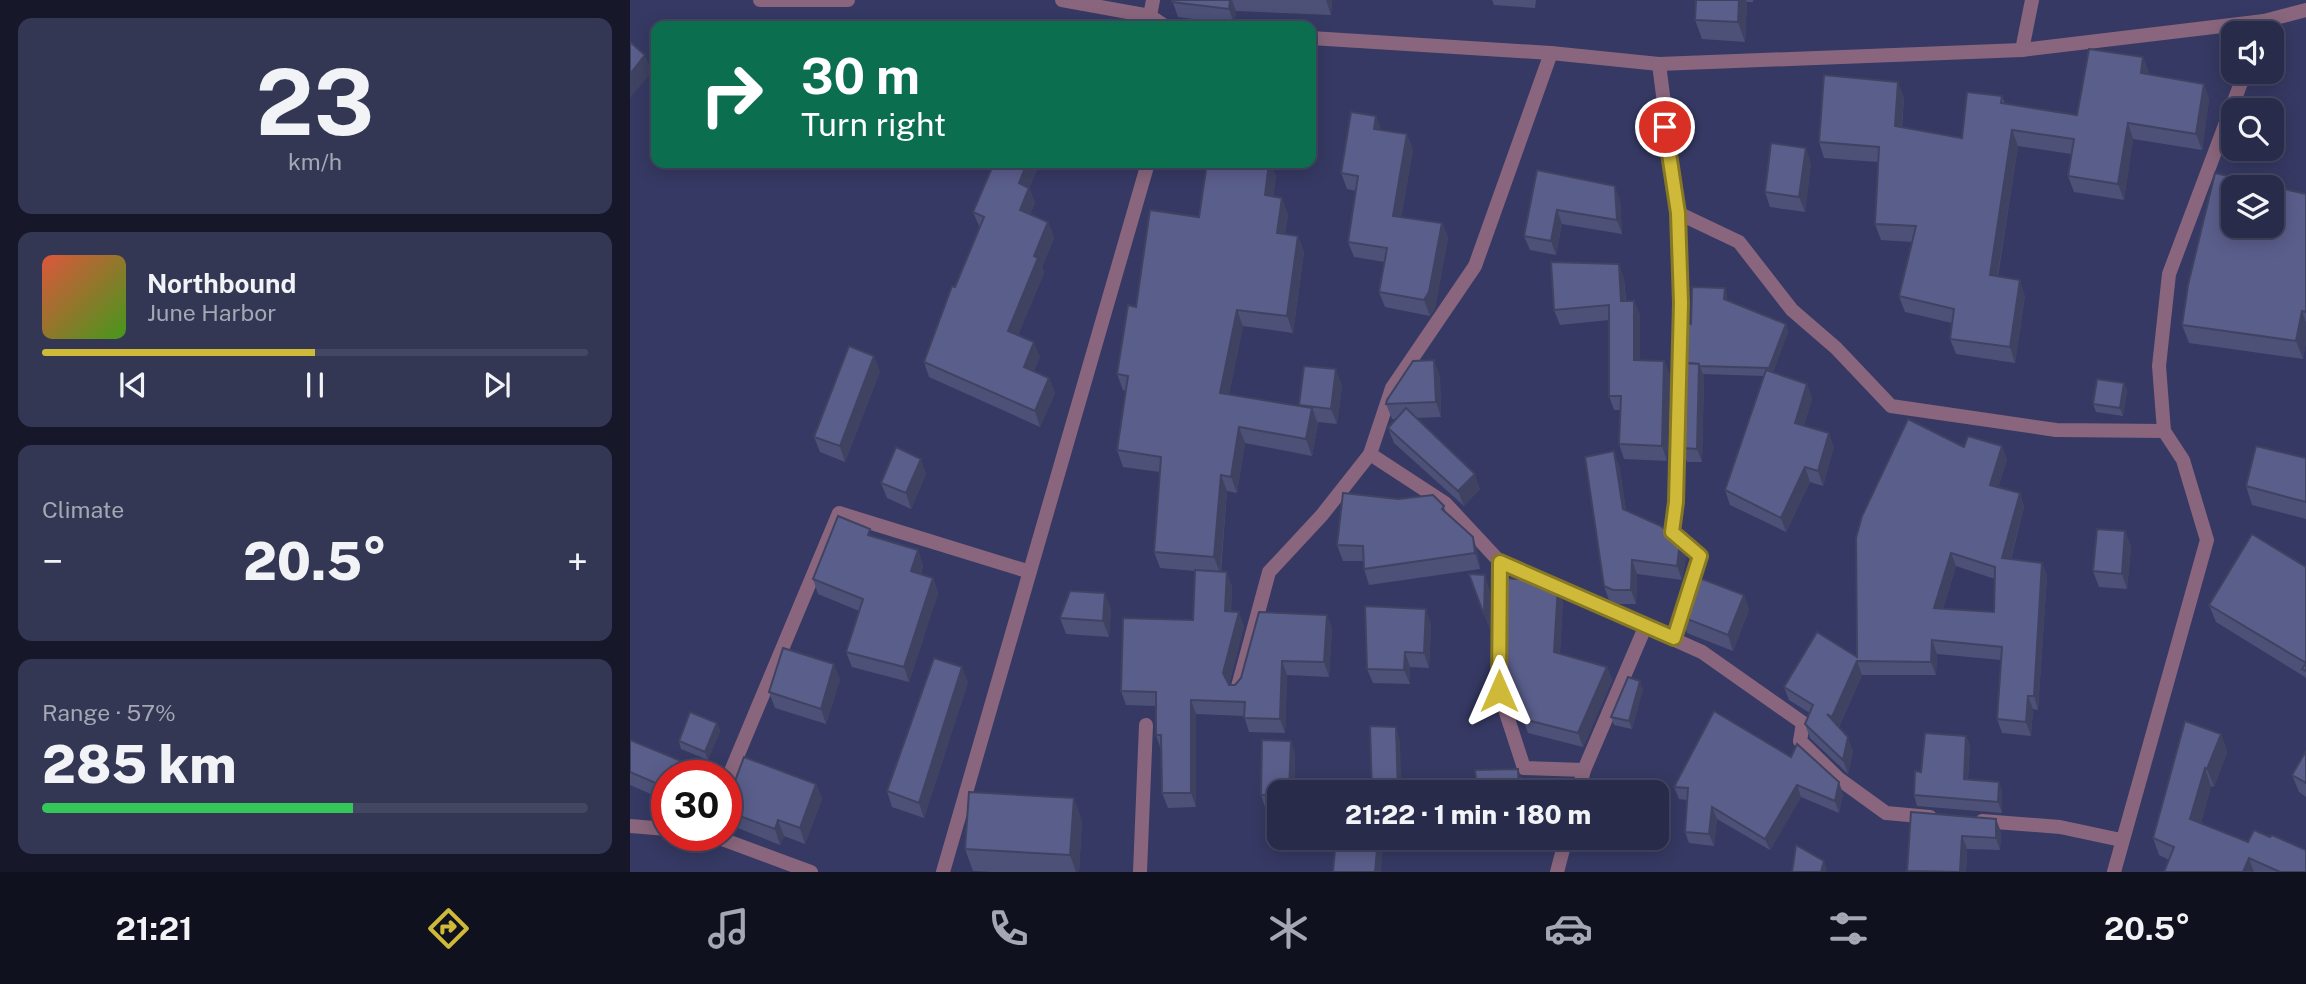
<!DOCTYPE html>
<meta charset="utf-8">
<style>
:root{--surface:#282b4a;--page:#343754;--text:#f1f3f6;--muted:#a5a7b5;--line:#444762;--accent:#ceb938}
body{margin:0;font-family:"Public Sans",sans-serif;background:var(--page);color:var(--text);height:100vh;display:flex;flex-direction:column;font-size:26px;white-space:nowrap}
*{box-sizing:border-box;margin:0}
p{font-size:23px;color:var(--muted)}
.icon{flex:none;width:38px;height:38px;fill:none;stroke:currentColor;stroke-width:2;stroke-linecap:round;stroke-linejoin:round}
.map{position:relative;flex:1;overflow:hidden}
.sheet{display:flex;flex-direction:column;gap:18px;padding:18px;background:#161829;width:630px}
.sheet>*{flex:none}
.guide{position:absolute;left:21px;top:21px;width:665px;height:147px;border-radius:14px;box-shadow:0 4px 18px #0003,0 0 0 2px var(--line);background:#0b6e4f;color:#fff;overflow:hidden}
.buttons{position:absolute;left:1591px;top:21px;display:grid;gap:14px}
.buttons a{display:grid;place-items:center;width:63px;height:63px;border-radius:14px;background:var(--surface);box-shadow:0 4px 18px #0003,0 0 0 2px var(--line);font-size:35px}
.speed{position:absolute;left:21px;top:760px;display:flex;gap:14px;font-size:35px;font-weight:700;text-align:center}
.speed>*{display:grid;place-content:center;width:91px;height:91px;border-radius:50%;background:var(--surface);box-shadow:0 4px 18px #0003,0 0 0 2px var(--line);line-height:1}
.speed .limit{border:10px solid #d22;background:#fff;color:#111}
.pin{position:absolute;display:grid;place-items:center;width:60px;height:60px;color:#fff;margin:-30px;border:4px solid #fff;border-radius:50%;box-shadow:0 2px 7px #0007}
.me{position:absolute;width:77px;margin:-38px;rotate:0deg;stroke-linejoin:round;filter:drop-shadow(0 0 5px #0008)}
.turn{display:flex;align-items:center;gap:24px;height:147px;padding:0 35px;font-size:32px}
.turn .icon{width:91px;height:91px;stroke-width:2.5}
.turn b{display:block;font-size:49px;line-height:60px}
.big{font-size:52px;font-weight:800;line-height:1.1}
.sheet .card{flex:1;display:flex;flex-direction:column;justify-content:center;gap:10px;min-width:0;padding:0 24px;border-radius:14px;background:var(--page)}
.sheet .dial{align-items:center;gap:0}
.dial b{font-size:91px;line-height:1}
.song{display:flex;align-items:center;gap:21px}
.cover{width:84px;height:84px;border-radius:10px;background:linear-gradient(135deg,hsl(10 70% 55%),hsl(100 70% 35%))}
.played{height:7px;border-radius:4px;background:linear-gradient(90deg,var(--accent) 50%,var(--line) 50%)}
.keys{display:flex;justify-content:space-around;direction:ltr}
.heat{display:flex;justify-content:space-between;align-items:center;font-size:38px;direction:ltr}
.charge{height:10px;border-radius:5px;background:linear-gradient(90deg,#34c759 57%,var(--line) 0)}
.trip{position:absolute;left:637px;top:780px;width:402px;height:70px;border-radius:14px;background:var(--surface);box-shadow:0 4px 18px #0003,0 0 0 2px var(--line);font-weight:800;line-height:70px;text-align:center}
.tab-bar{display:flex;height:112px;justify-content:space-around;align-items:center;background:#10111e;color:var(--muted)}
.tab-bar .icon{width:49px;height:49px}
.tab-bar .active{color:var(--accent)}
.tab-bar b{font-size:32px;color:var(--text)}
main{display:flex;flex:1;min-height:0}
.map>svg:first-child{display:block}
</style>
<main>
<section class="sheet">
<div class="card dial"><b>23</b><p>km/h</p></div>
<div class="card">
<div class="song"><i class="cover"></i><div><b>Northbound</b><p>June Harbor</p></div></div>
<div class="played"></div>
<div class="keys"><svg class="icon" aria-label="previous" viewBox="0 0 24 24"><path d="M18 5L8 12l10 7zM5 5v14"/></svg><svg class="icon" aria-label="pause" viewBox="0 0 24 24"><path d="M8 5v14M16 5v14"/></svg><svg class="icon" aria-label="next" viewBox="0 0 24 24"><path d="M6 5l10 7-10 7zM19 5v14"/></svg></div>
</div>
<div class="card"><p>Climate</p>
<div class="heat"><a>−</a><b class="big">20.5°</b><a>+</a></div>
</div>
<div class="card"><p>Range · 57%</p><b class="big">285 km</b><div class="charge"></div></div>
</section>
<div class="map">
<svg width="1676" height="872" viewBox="0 0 1676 872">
<rect width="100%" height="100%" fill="#363963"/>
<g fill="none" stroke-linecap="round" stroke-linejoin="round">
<!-- street -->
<g stroke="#89667d" stroke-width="14">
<polyline points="130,0 218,0"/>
<polyline points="432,0 520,16 535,26"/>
<polyline points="520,16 523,0"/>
<polyline points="681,38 921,53 1029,64 1392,50 1634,21 1676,10"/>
<polyline points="1392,50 1402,0"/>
<polyline points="1029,64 1048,213 1051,303 1046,502 1042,532 1070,556 1044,638"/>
<polyline points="1048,213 1109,242 1162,310 1206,348 1261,406 1426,430 1534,431"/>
<polyline points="740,454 815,503 870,562 869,691 894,768 954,770 948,793"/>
<polyline points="870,562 1072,652 1173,723 1170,741 1209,779 1256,813 1300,817"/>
<polyline points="607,690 639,572 692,515 740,454 762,388 845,266 921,53"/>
<polyline points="954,770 1016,625"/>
<polyline points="96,783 209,513 397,571"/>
<polyline points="1352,821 1430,827 1491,840"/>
<polyline points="0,826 37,829"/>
<polyline points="81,835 181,872"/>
<polyline points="313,872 518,163"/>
<polyline points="510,872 516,725"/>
<polyline points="927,872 936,838"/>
<polyline points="1484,872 1577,540 1553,460 1534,431 1529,366 1539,274 1615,72"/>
</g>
</g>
<!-- wall -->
<g fill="#4d5178" fill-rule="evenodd">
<polygon points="542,0 702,0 701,15 606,11 604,24 548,17"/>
<polygon points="862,0 906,0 905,8 864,5"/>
<polygon points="1066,0 1123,0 1123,2 1117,2 1115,42 1072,39 1065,20"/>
<polygon points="1513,57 1519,73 1518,75 1574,84 1579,100 1572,150 1503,139 1494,200 1444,192 1438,176 1441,154 1388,146 1368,276 1395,296 1385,363 1326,354 1320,339 1322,323 1275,312 1269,296 1282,242 1251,240 1245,224 1248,162 1194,158 1189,142 1274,97 1272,127 1332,138 1372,96 1375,104 1447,115"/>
<polygon points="746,116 751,130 777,134 783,150 771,217 812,223 818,238 805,308 800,316 755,307 749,292 755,262 724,257 718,242 726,191 717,189 711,173"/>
<polygon points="364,163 410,163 399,188 405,203 400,214 418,222 424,238 412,267 414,273 388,335 410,357 404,371 419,378 425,393 410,427 299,377 294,362 350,228 343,212"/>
<polygon points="577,163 641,163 646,176 643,196 658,214 655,234 668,236 674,252 663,333 613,326 599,394 669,406 712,385 707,424 688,422 688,424 682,456 615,443 607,493 597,491 591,571 602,586 601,611 614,626 599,684 605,685 697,615 702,629 699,677 657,675 655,733 619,732 614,716 566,714 566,807 538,808 532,793 531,750 526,735 526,706 496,705 491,691 563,620 565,571 530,568 524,552 530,472 493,467 487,450 496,391 493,390 487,374 506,307 569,217"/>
<polygon points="1181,163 1175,212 1140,207 1135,192"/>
<polygon points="907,170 990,200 992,234 932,224 926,255 900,250 894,236"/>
<polygon points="1676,194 1676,342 1673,359 1559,343 1552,325"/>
<polygon points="994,278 996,301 1004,301 1010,315 1010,360 1034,361 1040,376 1037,461 994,459 989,444 991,410 984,410 979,396 979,320 930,325 924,310"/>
<polygon points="1095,288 1097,296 1097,300 1156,324 1158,332 1143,372 1177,384 1182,399 1174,425 1204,447 1193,486 1180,482 1156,532 1100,505 1095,490 1134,376 1073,374 1074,377 1072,462 1057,462 1052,448 1061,324"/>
<polygon points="250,371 215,462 190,452 184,437"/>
<polygon points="810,376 811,417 786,418 850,489 834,506 764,443 758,428 766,419 762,419 756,404"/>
<polygon points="1494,383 1497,391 1493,416 1466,412 1463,404"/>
<path d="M1372,446L1377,460L1368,487L1390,493L1394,507L1381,559L1412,563L1417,576L1408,710L1403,709L1401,736L1372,733L1367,719L1371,660L1307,654L1306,675H1232L1209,727L1223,751L1218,774L1180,738L1175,724L1180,713L1159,700L1154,687L1227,657L1334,447ZM1326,566L1365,579L1364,612L1313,609Z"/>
<polygon points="1676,458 1676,519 1622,505 1616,486"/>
<polygon points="989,465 996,510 1050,542 1056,556 1052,580 1007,574 1006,604 988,604 979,600 974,586"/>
<polygon points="296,474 281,509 257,498 251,483"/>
<polygon points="814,506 816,513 848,553 850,569 739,585 734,569 733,561 713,561 707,545"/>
<polygon points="1495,531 1501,547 1497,589 1469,587 1463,571"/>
<polygon points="243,536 288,550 293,566 291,574 303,578 308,593 279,682 222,667 216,652 229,611 188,594 183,579"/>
<polygon points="1676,567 1676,679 1675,677 1586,622 1579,605"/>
<polygon points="1114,595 1119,610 1103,651 1057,633 1052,617"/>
<polygon points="933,601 930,653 977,667 982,680 953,747 898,733 874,667"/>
<polygon points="481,609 479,637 436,634 430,618"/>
<polygon points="801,624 799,668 780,667 780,684 743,683 737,669"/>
<polygon points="210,679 196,724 145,708 139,692"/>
<polygon points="338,682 294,818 262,807 257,791"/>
<polygon points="1013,689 1002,729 984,725 981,717"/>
<polygon points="1084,711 1213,794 1209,813 1171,797 1140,850 1087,819 1084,846 1059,843 1055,832 1057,800 1049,799 1044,787"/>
<polygon points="87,723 90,731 78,760 51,749 49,741"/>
<polygon points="1591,734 1597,752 1584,787 1581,786 1571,823 1618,842 1676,872 1534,872 1539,860 1529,855 1523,838"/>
<polygon points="1336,736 1340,746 1338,779 1369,782 1372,793 1372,813 1287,806 1284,795 1291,772"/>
<polygon points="0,740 37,775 37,801 0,785"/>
<polygon points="1676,752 1676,797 1669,792 1662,775"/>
<polygon points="665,753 664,793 649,793 649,807 635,807 631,795"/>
<polygon points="186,784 192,799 175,844 154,836 150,845 100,825 96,815 96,805"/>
<polygon points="1281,812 1371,832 1370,850 1337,849 1336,872 1278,872"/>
<polygon points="452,820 449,872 362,872 343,871 335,849"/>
</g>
<!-- shaded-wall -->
<g fill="#3f4261">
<polygon points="600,0 602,0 606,11 604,24 599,9"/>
<polygon points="696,0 702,0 701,15"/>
<polygon points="1109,0 1116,0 1117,2 1115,42 1108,22"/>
<polygon points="15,55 22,72 0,98 0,74"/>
<polygon points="1513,57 1519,73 1516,89 1511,73"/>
<polygon points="1268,82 1274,97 1270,142 1265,126"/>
<polygon points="1574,84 1579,100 1572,150 1566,134"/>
<polygon points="746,116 752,131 744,129"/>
<polygon points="1498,123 1503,139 1494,200 1488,184"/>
<polygon points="1382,130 1388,146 1365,291 1360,275"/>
<polygon points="777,134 783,150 769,231 763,216"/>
<polygon points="1176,148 1181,163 1175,212 1169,197"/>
<polygon points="397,163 410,163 394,199 389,183"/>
<polygon points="639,163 641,163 646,176 641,211 635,195"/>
<polygon points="985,186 990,200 992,234 987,220"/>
<polygon points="399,188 405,203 395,225 390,210"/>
<polygon points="652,198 658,214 653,250 647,233"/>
<polygon points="927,210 932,224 926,255 921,241"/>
<polygon points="418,222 424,238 412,267 414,273 384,346 378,331 404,256"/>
<polygon points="812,223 818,238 805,308 800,316 794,300"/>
<polygon points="668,236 674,252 663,333 657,316"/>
<polygon points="989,264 994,278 996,315 991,301"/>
<polygon points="1390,280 1395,296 1385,363 1380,347"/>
<polygon points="1095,288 1097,296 1097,307 1094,299"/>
<polygon points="1004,301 1010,315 1010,375 1004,360"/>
<polygon points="607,310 613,326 596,409 590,393"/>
<polygon points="1672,311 1676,323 1676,342 1673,359 1666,341"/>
<polygon points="1156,324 1158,332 1142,376 1139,368"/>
<polygon points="404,342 410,357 399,382 394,367"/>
<polygon points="244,356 250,371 215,462 210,446"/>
<polygon points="804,360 810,376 811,417 806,402"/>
<polygon points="1034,361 1040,376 1037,461 1032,446"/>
<polygon points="1069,364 1074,377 1072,462 1067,449"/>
<polygon points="706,369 712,385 707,424 701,409"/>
<polygon points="419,378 425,393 410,427 405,411"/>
<polygon points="1494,383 1497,391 1493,416 1490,408"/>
<polygon points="1177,384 1182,399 1170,437 1165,423"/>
<polygon points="682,408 688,424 682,456 676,439"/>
<polygon points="609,427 615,443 607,493 601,477"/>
<polygon points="1199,433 1204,447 1193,486 1188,471"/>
<polygon points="1372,446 1377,460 1365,499 1360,485"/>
<polygon points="984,451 989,465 998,523 993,509"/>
<polygon points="291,459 296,474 281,509 276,493"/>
<polygon points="1175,467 1180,482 1156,532 1151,518"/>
<polygon points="845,474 850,489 834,506 828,491"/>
<polygon points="591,475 597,491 590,573 584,557"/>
<polygon points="1390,493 1394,507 1377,572 1372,558"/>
<polygon points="1495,531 1501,547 1497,589 1492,574"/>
<polygon points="843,537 848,553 850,569 845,553"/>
<polygon points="1050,542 1056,556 1052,580 1047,566"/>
<polygon points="288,550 293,566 287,587 281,571"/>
<polygon points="1321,553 1326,566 1309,622 1304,608"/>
<polygon points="1002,560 1007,574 1006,604 1001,590"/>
<polygon points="1412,563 1417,576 1408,710 1404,696"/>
<polygon points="597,572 602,586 601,625 595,611"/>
<polygon points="855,575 860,591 860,630 854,615"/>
<polygon points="303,578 308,593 279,682 274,667"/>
<polygon points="928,587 933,601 929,666 924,652"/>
<polygon points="475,593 481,609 479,637 473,621"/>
<polygon points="1114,595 1119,610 1103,651 1098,635"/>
<polygon points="796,609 801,624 799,668 794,653"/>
<polygon points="609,612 614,626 598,687 593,673"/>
<polygon points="697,615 702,629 699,677 694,662"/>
<polygon points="1302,640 1307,654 1306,675 1301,662"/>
<polygon points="775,652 780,667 780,684 774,670"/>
<polygon points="652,661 657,675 655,733 650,719"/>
<polygon points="1227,661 1232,675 1207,731 1202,717"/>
<polygon points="204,664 210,679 196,724 191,709"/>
<polygon points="332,667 338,682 294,818 289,803"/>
<polygon points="977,667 982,680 953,747 948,733"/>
<polygon points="1010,681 1013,689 1002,729 999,721"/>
<polygon points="1398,696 1403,709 1401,736 1396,722"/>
<polygon points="561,700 566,714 566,807 561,793"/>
<polygon points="87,723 90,731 78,760 75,752"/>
<polygon points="766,727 770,741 772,793 768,793"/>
<polygon points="1591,734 1597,752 1584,787 1577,769"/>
<polygon points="1336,736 1340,746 1337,789 1334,779"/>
<polygon points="1218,737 1223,751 1218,774 1213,760"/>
<polygon points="661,741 665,753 664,793 659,793"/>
<polygon points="56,763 61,775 51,775"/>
<polygon points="1575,768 1581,786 1567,837 1560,819"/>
<polygon points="888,769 891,777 892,793 889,793"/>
<polygon points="1209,782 1213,794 1209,813 1205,801"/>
<polygon points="1369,782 1372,793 1372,813 1368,802"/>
<polygon points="186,784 192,799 175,844 170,828"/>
<polygon points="1167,785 1171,797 1140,850 1135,839"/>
<polygon points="444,798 452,820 449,872 446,872 440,855"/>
<polygon points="1082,807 1087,819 1084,846 1079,834"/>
<polygon points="1366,819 1371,832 1370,850 1366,838"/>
<polygon points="148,820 154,836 150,845 145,829"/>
<polygon points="1332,836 1337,849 1336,872 1330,872"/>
<polygon points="748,838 754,838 751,872 745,872"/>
<polygon points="1619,858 1624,872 1613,872"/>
<polygon points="1194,861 1197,869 1196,872 1191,872"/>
</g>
<!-- building -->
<g fill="#5a5e8b" stroke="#3f4261" stroke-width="2" fill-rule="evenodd">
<polygon points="542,0 600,0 599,9 542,2"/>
<polygon points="1066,0 1109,0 1108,22 1065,20"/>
<polygon points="0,42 15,55 0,74"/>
<polygon points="1459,49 1513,57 1511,73 1574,84 1566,134 1498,123 1488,184 1438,176 1444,139 1382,130 1360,275 1390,280 1380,347 1320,339 1324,309 1269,296 1286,226 1245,224 1249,147 1189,142 1194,75 1268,82 1265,126 1332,138 1337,92 1372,96 1371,103 1447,115"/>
<polygon points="721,112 746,116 744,129 777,134 763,216 812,223 799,292 794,300 749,292 757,248 718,242 728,176 711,173"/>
<polygon points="1141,143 1176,148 1169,197 1135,192"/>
<polygon points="364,163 397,163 389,183 399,188 390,210 418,222 404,256 408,258 378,331 404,342 394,367 419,378 405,411 294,362 322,286 325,287 354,217 343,212"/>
<polygon points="577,163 639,163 635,195 652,198 647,233 668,236 657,316 607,310 590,393 682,408 676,439 609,427 601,477 591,475 584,557 524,552 531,457 487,450 498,376 487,374 498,305 506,307 520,210 569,217"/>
<polygon points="907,170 985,186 987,220 927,210 921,241 894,236"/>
<path d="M1585,173L1676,194V312L1672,311L1666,341L1552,325L1558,285ZM1603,187H1642V226H1603Z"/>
<polygon points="921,262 989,264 991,301 1004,301 1004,360 1034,361 1032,446 989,444 991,396 979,396 979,305 924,310"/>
<polygon points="1062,287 1095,288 1094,299 1156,324 1139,368 1069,366 1069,364 1057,363 1058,324 1061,324"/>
<polygon points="219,346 244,356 210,446 184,437"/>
<polygon points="804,360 806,402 756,404 757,400 783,361"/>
<polygon points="1054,363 1069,364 1067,449 1052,448"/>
<polygon points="674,366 706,369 701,409 669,405"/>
<polygon points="1136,370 1177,384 1165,423 1199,433 1188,471 1175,467 1151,518 1095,490"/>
<polygon points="1467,379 1494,383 1490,408 1463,404"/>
<polygon points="776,408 845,474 828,491 758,428"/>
<path d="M1278,419L1334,447L1338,436L1372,446L1360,485L1390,493L1372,558L1412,563L1404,696H1398L1396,722L1367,719L1372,647L1302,640L1301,662L1227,661L1202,717L1197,714L1218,737L1213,760L1175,724L1183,705L1154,687L1187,632L1227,657L1226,538L1232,516ZM1321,553L1365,567L1364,612L1304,608Z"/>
<polygon points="1626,446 1676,458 1676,502 1616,486"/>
<polygon points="266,447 291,459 276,493 251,483"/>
<polygon points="984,451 993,509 1031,526 1050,542 1047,566 1002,560 1001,590 983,590 974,586 955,457"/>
<polygon points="713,493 768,499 803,495 814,506 812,509 843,537 845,553 734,569 733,546 707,545"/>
<polygon points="208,516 240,529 238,535 288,550 281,571 303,578 274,667 216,652 233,599 183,579"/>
<polygon points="1467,529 1495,531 1492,574 1463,571"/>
<polygon points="1622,534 1676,567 1676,671 1672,669 1676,663 1579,605"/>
<polygon points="565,570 597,572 595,611 609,612 593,673 599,685 605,685 611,678 629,612 697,615 694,662 652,661 650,719 614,718 615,702 561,700 561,793 532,793 531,735 526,735 526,692 491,691 493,618 563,620"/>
<polygon points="839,574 855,575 854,615"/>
<polygon points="1067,577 1114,595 1098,635 1052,617"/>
<polygon points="874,578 916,581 928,587 924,652 977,667 948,733 893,719 874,667"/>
<polygon points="440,591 475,593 473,621 430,618"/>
<polygon points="735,606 796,609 794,653 775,652 774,670 737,669"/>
<polygon points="153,648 204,664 191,709 139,692"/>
<polygon points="304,658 332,667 289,803 257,791"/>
<polygon points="998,677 1010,681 999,721 981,717"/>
<polygon points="1084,711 1161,757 1167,744 1209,782 1205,801 1167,785 1135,839 1082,807 1079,834 1055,832 1058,788 1044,787"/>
<polygon points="60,712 87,723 75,752 49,741"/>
<polygon points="1555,721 1591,734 1577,769 1575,768 1560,819 1618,842 1624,830 1640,837 1642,835 1676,850 1676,872 1650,872 1619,858 1613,872 1534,872 1544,847 1523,838"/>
<polygon points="740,726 766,727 768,793 742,793"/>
<polygon points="1295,733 1336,736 1334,779 1369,782 1368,802 1284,795 1285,771 1291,772"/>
<polygon points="0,740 56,763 51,775 37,775 37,788 0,772"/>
<polygon points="632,740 661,741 659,793 649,793 649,795 631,795"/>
<polygon points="1676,751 1676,783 1662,775"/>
<polygon points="114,757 186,784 170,828 148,820 145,829 96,811 96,805"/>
<polygon points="888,769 889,793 847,793 845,770"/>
<polygon points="339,792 444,798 440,855 335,849"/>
<polygon points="1281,812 1366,819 1366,838 1332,836 1330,872 1277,871"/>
<polygon points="706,838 748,838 745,872 703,872"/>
<polygon points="1166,845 1194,861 1191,872 1162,872"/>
</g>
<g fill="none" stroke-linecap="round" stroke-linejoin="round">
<!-- route casing -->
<g stroke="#867824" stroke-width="18">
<polyline id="route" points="869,691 870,562 1044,638 1070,556 1042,532 1046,502 1051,303 1048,213 1035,127"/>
</g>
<!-- route -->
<use href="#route" stroke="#ceb938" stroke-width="12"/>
</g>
</svg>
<div class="buttons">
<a><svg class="icon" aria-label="sound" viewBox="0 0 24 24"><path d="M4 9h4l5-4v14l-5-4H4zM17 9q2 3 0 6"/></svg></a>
<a><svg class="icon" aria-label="search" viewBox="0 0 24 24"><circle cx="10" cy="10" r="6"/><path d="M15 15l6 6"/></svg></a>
<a><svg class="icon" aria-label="layers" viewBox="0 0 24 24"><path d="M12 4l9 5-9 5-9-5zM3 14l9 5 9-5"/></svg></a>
</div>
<div class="speed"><div class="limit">30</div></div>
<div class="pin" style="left:1035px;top:127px;background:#d93025"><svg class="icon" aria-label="arrive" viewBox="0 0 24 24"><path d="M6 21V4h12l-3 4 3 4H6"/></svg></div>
<svg class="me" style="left:869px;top:691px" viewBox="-20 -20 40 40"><path d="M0-17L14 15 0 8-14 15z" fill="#ceb938" stroke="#fff" stroke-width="4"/></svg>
<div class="trip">21:22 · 1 min · 180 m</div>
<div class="guide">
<div class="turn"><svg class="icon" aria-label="right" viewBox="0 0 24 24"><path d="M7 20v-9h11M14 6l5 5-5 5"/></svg><div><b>30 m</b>Turn right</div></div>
</div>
</div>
</main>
<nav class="tab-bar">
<b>21:21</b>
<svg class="icon active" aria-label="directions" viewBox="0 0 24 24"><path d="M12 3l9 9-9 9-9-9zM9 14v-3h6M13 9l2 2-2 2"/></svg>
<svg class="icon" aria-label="music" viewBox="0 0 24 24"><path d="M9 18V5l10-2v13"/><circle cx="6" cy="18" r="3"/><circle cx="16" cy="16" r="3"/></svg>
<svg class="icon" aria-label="phone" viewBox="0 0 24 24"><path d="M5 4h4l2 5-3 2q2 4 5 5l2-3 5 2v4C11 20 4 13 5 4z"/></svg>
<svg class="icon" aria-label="climate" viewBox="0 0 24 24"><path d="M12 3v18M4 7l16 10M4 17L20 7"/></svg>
<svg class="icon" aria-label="car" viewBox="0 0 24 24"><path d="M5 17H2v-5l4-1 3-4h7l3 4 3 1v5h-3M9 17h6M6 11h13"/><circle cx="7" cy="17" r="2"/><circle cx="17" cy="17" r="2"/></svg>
<svg class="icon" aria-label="filters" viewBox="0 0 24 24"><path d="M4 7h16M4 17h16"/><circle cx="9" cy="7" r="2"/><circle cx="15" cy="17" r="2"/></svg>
<b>20.5°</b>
</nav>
